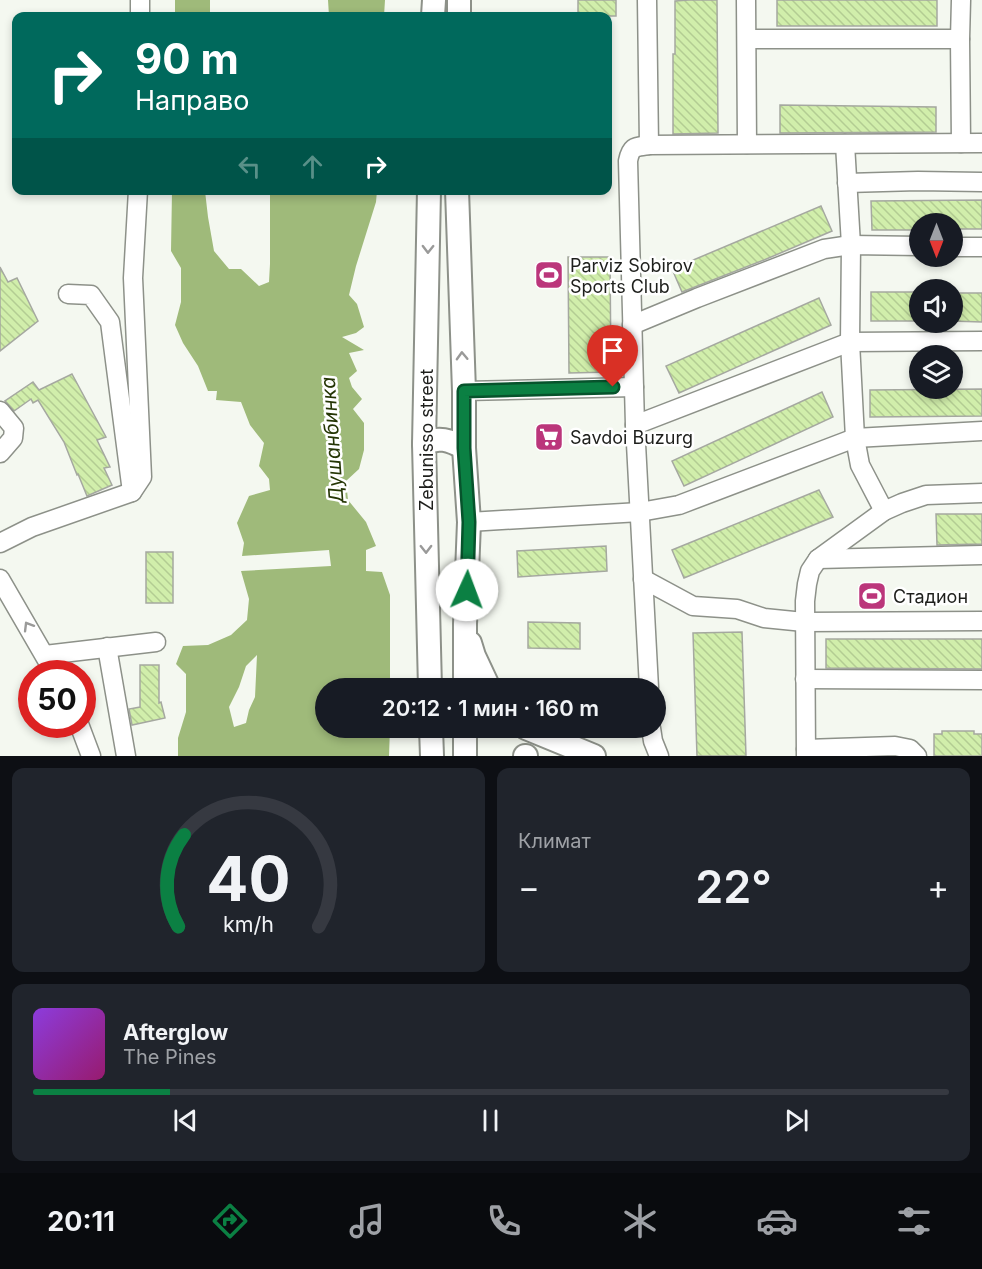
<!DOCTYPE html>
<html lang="ru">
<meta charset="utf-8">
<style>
:root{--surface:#171b24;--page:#20242c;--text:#f1f3f6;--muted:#9ea1a6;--line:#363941;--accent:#0b8043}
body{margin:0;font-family:Inter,sans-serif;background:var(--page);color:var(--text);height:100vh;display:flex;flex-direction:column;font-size:22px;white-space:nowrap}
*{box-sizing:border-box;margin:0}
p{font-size:20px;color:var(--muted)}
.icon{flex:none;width:33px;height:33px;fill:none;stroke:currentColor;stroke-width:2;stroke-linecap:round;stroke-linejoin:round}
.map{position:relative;height:756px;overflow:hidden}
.side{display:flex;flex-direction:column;gap:12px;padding:12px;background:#0d0f14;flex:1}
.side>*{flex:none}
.top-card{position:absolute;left:12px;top:12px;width:600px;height:183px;border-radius:12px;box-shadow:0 3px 9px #0003;background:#00695c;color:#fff;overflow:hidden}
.needle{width:39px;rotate:180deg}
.controls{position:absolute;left:909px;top:213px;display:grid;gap:12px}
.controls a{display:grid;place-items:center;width:54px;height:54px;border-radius:50%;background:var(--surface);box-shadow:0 3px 9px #0003;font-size:30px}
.speed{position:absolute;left:18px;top:660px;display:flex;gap:12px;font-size:30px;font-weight:700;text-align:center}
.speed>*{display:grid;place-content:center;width:78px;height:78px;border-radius:50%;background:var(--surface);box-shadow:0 3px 9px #0003;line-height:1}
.speed .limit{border:9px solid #d22;background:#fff;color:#111}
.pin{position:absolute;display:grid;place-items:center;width:51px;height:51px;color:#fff;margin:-62px -26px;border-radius:50% 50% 50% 0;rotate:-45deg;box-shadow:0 0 6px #0007}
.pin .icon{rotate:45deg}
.me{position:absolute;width:66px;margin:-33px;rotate:2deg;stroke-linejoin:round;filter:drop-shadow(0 0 4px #0008)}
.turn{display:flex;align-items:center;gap:21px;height:126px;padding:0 24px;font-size:27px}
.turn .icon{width:78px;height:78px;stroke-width:2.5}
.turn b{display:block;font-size:42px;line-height:51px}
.lanes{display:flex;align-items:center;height:57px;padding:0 24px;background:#0003;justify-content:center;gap:30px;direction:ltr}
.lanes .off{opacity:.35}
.big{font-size:45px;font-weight:600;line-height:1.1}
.side .card{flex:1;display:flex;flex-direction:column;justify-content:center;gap:9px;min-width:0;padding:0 21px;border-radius:12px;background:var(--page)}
.side .dial{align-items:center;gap:0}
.dial svg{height:156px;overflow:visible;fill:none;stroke:var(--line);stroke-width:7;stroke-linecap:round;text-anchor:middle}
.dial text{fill:var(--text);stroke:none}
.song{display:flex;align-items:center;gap:18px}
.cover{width:72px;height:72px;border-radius:9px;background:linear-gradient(135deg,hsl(270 70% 55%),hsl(320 70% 35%))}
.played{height:6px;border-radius:3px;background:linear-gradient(90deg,var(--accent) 15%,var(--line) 15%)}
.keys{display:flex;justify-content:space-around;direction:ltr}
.heat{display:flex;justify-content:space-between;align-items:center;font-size:33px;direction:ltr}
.side .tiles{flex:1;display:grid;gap:12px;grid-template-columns:1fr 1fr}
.card:last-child{grid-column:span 2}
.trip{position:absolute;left:315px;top:678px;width:351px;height:60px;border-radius:30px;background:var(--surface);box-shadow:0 3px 9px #0003;font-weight:600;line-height:60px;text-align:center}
.menu{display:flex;height:96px;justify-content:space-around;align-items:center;background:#090b0e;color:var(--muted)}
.menu .icon{width:42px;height:42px}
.menu .active{color:var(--accent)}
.menu b{font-size:27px;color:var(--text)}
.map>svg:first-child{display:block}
</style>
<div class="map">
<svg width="982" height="756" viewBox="0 0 982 756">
<defs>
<pattern id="building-back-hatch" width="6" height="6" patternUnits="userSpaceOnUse" patternTransform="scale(1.5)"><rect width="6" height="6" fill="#d1eeab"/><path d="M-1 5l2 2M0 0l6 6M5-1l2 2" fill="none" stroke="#b3cc93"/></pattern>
</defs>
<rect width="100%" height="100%" fill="#f4f8f0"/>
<!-- water -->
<g fill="#9fba7a" fill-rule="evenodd">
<rect x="175" y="0" width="35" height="16"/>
<polygon points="328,0 385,0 384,16 329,16"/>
<path d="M172,191H205L208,217L214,251L229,269H241L259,286L269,282L270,264V191H377L376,202L356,266L349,295L357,304L364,327L356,333L342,337L364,350L349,353L357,371L349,378L352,387L362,399L353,409L364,423V450L359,469L346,481L348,500L366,522L376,546L366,550V571L382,572L390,595V688H326V728H390L389,756H178V738L186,712V674L176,664L183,646L208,645L231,635L247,620L249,599L241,571L331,566L329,550L242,556L244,543L237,523L249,496L270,490L269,479L259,466L264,443L250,425L241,402L216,400L217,391H208L198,366L183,343L175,325L181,302V268L171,251ZM257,655L255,697L249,710L246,723L234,727L229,707L239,687L246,666Z"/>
</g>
<!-- building -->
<g fill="url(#building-back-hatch)" stroke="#a5a8a0" stroke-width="1.5">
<rect x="578" y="0" width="38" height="16"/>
<polygon points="689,0 717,0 718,133 673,134 673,54 675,54 675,1"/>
<rect x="777" y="0" width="160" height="26"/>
<polygon points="780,105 936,107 936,132 780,133"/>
<polygon points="982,200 982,229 952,229 952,224 920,224 920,230 872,230 871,201"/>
<polygon points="821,206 832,231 764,260 682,292 672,269"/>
<polygon points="568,257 610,257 611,372 569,373"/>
<polygon points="0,267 8,282 17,278 38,321 0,351"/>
<rect x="871" y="292" width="49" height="29"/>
<polygon points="952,293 982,293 982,322 952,321"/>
<polygon points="819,298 831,325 679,393 666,366"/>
<polygon points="72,374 106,437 97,440 110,467 104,468 112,485 87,496 78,474 77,475 64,442 38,400 33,403 31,399 14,411 5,401 33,382 39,390"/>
<polygon points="982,389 982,416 870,417 870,390"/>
<polygon points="822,392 833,417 684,486 672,461"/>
<polygon points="819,490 833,517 684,578 672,550"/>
<polygon points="936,514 982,514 982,544 937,545"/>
<polygon points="606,546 607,571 518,577 517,551"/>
<rect x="146" y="552" width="27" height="51"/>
<polygon points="528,622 580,623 580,649 528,648"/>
<polygon points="742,632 746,756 697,756 693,633"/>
<polygon points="826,639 982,639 982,669 826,668"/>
<polygon points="140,665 159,665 159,703 161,702 165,718 132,725 129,709 140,707"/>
<polygon points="942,731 974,731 974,734 982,734 982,756 934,756 934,734 942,734"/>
</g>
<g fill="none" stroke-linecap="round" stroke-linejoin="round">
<!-- minor casing -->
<g stroke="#8d9189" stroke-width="21">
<g id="minor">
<polyline points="140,0 140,16"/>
<polyline points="647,0 649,145"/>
<polyline points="746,0 747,144"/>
<polyline points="747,39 960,39 961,143"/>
<polyline points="960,39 961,0"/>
<polyline points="845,144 851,245 850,342 855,438 860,465 884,511"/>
<polyline points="847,183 918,181 982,182"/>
<polyline points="952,247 982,247"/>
<polyline points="68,294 91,295 110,322 132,492"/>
<polyline points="632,325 697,298 824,249 851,245 920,246"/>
<polyline points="464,391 634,387"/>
<polyline points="0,411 14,428 13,438 0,453"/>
<polyline points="635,425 850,342 982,341"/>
<polyline points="469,522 640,512 679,505 855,438 982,431"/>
<polyline points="0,543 32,527 132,492 142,477 133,278 138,190"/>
<polyline points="818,559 982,555"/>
<polyline points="0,579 55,674"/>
<polyline points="643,579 693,606 737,609 764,618 804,622 982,621"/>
<polyline points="107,647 126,756"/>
<polyline points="45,655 156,642"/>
<polyline points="805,679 982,680"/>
<path d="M649,688L635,425L628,161C631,146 635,147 649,145L982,143"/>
<polyline points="79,724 91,756"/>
<polyline points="651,728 653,741 659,756"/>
<polyline points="806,749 895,746 910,749 917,756"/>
<polyline points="806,756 805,601 807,584 810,571 818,559 884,511 902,503 926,495 982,493"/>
</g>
</g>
<!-- major casing -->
<g stroke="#8d9189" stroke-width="26">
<g id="major">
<polyline points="433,16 434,0"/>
<polyline points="459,16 459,0"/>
<polyline points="429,190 424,444 430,688"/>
<polyline points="457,190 464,391 464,448 469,522 465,624 465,688"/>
<path d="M424,444C438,436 450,440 464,448"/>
<polyline points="470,643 474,656 489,688"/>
<polyline points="431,728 432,756"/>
<polyline points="526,728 594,756"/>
<polyline points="465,756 465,728"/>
<polyline points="525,756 526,756"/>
</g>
</g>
<!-- minor -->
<use href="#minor" stroke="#fff" stroke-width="18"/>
<!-- major -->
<use href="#major" stroke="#fff" stroke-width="22"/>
</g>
<!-- one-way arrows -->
<defs><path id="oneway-chevron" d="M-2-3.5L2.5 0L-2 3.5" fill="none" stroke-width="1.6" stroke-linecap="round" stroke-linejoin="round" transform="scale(1.5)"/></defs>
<g stroke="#9a9a99">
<use href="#oneway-chevron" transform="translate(428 249) rotate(91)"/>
<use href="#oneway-chevron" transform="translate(462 356) rotate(-92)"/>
<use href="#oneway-chevron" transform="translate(426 549) rotate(89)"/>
<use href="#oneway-chevron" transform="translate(28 626) rotate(-121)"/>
</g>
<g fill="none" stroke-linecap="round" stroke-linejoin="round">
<!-- route casing -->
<g stroke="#07532c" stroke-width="15">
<polyline id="route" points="467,590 469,522 464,448 464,391 613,387"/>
</g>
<!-- route -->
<use href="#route" stroke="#0b8043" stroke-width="10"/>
</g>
<!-- icons -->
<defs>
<g id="stadium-square" transform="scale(1.5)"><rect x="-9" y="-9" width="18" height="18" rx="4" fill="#bb367b" stroke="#fff"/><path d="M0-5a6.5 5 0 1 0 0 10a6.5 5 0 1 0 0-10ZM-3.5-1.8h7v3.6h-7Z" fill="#fff"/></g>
<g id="supermarket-square" transform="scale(1.5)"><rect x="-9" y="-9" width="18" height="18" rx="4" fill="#bb367b" stroke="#fff"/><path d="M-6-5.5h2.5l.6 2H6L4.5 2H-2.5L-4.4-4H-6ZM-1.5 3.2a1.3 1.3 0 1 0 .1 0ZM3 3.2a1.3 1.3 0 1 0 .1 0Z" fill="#fff"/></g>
</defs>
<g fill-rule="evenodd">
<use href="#stadium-square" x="549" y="275"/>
<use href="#supermarket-square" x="549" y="437"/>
<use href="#stadium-square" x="872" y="596"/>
</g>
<g text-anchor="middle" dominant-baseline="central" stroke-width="5" stroke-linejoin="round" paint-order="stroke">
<!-- poi labels -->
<g font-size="18" fill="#1e1f1c" stroke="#fff" text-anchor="start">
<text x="570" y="265">Parviz Sobirov<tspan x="570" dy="21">Sports Club</tspan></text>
<text x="570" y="437">Savdoi Buzurg</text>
<text x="893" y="596">Стадион</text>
</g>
<!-- street labels -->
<g font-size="18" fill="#1e1f1c" stroke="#fff">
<text transform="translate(426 440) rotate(-90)">Zebunisso street</text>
</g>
<!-- water labels -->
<g font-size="20" font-style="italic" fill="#253605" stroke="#fff">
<text transform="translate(332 440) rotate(-94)">Душанбинка</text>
</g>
</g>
</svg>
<div class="controls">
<a><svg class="needle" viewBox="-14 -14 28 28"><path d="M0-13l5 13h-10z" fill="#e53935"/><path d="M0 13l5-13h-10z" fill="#9ea1a6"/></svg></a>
<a><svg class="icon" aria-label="sound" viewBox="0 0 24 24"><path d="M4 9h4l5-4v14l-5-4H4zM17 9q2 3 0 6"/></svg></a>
<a><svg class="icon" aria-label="layers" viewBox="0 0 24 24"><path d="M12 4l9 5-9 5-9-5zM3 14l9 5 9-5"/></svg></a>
</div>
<div class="speed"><div class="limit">50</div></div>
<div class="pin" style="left:613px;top:387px;background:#d93025"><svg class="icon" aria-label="arrive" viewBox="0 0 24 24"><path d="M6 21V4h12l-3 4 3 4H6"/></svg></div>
<svg class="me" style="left:467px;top:590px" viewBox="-20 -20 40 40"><circle r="19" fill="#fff"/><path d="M0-13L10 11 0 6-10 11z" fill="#0b8043"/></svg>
<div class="trip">20:12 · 1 мин · 160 m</div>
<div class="top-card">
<div class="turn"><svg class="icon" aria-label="right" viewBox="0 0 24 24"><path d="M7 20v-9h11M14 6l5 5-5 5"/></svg><div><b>90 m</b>Направо</div></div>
<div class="lanes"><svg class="icon off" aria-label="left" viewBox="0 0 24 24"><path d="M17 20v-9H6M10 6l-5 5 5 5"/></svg><svg class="icon off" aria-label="ahead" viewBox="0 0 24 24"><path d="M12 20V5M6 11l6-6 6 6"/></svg><svg class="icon" aria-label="right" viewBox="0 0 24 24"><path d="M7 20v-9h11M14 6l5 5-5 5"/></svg></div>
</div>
</div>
<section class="side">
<div class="tiles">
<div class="card dial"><svg viewBox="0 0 100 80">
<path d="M14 69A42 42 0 1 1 86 69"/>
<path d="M14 69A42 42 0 0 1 17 22" stroke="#0b8043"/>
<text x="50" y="56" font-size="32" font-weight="700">40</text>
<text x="50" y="72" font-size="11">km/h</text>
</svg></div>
<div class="card"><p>Климат</p>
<div class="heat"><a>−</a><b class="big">22°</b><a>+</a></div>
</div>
<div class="card">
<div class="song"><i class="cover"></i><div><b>Afterglow</b><p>The Pines</p></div></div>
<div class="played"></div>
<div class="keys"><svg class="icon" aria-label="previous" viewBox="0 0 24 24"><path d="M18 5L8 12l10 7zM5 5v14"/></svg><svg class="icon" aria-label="pause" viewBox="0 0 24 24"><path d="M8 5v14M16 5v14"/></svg><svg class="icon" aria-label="next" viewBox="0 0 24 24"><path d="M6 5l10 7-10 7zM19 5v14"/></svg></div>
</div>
</div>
</section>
<nav class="menu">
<b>20:11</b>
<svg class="icon active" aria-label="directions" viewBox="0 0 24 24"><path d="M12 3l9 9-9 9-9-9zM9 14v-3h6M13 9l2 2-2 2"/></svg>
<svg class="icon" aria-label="music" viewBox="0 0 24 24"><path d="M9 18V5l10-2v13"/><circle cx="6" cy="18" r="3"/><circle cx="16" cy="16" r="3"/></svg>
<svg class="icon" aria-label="phone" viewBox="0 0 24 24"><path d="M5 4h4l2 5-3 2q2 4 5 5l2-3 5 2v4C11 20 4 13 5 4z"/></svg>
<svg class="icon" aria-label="climate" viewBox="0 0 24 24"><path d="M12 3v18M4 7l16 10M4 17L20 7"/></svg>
<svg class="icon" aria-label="car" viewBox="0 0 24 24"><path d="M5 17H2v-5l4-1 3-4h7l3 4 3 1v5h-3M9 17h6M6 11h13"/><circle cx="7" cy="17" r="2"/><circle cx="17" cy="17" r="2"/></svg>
<svg class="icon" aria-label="filters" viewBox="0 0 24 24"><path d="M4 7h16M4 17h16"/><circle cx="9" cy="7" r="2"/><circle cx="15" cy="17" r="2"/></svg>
</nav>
